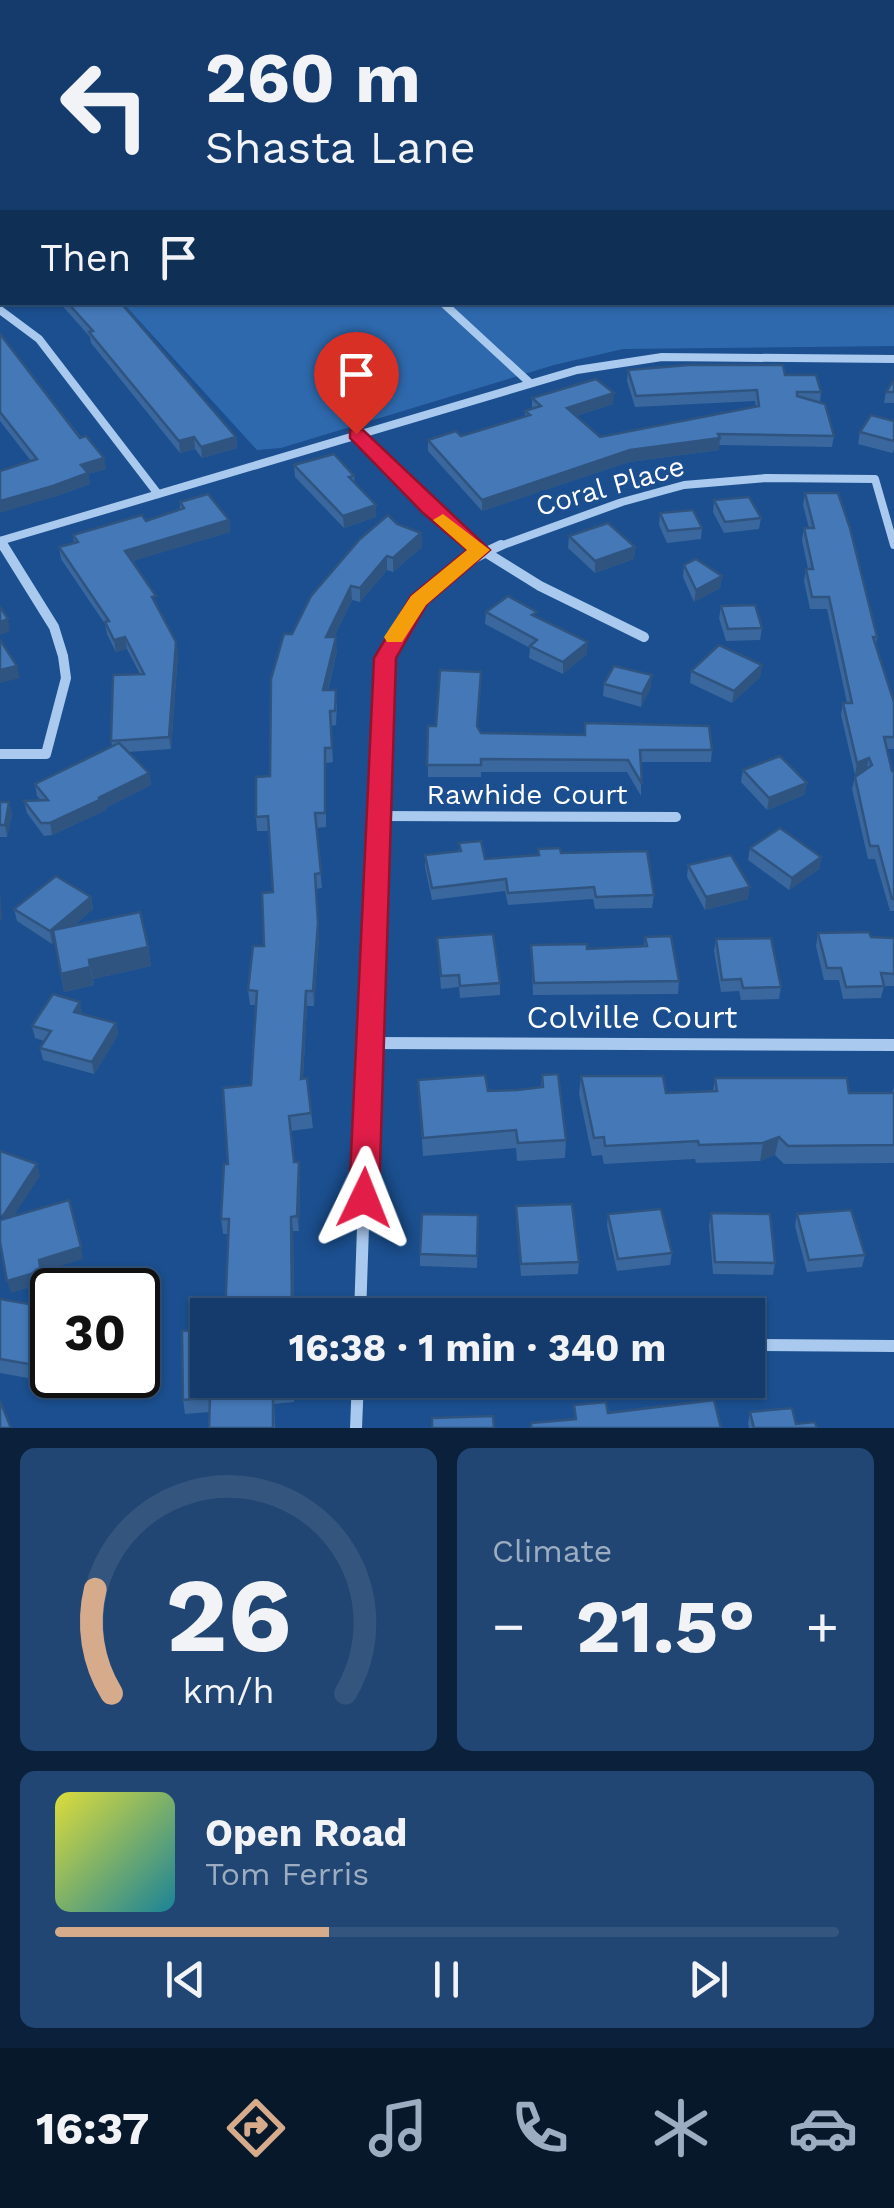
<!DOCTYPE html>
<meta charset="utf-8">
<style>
:root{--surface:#143b6b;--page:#214673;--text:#f1f3f6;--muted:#9dadc1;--line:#33557e;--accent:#d6ab8b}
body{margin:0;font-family:"Work Sans",sans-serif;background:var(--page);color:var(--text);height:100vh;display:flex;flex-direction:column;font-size:38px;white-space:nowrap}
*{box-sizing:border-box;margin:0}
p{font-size:32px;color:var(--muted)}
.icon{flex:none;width:55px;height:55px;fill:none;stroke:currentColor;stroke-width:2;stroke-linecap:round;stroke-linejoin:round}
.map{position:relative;height:1428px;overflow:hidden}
.side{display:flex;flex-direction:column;gap:20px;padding:20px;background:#0b203b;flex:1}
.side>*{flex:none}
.hud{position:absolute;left:0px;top:0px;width:895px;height:305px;box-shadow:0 2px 8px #0004,0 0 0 2px var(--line);background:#143b6b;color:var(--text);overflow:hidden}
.speed{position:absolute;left:30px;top:1268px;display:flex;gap:20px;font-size:50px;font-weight:700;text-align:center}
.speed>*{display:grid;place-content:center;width:130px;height:130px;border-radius:50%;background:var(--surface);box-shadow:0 2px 8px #0004,0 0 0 2px var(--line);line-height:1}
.speed .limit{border:5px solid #111;border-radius:15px;background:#fff;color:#111}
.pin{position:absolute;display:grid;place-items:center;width:85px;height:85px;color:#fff;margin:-102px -42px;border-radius:50% 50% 50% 0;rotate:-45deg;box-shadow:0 0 10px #0007}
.pin .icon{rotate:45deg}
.me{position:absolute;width:110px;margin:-55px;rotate:2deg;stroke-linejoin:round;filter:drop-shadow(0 0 8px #0008)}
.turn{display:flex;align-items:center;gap:35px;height:210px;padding:0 40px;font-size:45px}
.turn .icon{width:130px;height:130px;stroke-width:2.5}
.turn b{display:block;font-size:70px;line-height:85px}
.then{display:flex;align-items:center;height:95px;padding:0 40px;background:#0003;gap:20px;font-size:38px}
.big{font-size:75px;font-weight:700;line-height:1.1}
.side .card{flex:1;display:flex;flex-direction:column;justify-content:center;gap:15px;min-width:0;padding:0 35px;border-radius:15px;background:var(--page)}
.side .dial{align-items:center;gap:0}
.dial svg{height:260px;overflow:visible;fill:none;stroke:var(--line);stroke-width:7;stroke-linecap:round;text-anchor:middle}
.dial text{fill:var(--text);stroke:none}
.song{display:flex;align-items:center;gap:30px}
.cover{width:120px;height:120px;border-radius:15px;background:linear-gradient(135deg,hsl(60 70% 55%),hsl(190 70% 35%))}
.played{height:10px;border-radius:5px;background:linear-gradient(90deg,var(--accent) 35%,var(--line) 35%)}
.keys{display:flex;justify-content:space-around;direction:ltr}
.heat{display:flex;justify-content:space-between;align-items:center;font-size:55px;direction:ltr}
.side .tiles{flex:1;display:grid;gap:20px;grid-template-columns:1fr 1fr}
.card:last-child{grid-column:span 2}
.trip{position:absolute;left:190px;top:1298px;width:575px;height:100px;border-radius:0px;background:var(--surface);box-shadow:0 2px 8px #0004,0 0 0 2px var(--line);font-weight:700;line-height:100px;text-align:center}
.tabs{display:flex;height:160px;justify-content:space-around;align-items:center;background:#08182b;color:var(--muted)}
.tabs .icon{width:70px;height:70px}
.tabs .on{color:var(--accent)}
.tabs b{font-size:45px;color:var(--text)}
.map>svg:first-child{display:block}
</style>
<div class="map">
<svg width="894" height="1428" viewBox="0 0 894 1428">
<rect width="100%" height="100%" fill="#1b4f8f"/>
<!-- green -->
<polygon fill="#2e69ad" points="894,213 894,346 623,349 554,365 281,448 257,450 123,303 892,302"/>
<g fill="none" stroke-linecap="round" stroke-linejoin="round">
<!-- minor-far2 -->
<g stroke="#a9c9ee" stroke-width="8">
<polyline points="442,302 530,383"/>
<polyline points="0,310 39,339 158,494"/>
<polyline points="356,434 431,510 477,548"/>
<polyline points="0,541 577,370 662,357 894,359"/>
<polyline points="0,541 4,548"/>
<polyline points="495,548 622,502 684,485 766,478 875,479 894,545"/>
</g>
<!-- minor-far1 -->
<g stroke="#a9c9ee" stroke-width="10">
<polyline points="474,545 540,586 644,637"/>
<polyline points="0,754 46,754 66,678 63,656 54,627 3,545"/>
<polyline points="377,816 676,817"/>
<path d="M373,936L381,683C400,609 432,576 501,545"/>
</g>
<!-- minor -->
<g stroke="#a9c9ee" stroke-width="12">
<polyline points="369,1043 894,1045"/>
<polyline points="360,1315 373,934"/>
<polyline points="748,1345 894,1346"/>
<polyline points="356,1428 358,1380"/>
</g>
</g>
<!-- wall -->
<g fill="#3a679d">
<polygon points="59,302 120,302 236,437 237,448 202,458 195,449 180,453 91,343 90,337"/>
<polygon points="0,334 106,469 88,474 90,484 54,497 31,461 0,421"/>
<polygon points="628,370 785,375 821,392 820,402 834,436 832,447 719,445 719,450 629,462 482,511 428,451 428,440 461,436 525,417 525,411 532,409 532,398 613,404 576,416 600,437 756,407 755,401 635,407 627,381"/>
<polygon points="894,380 894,403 884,403 886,392"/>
<polygon points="894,421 894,450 892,453 858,444 860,432"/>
<polygon points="294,465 354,476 355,483 376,505 376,517 344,528 295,477"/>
<polygon points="805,493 877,637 876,645 894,702 894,749 887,749 892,771 894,771 894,911 890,911 875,859 868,859 852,789 855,777 861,773 855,775 841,715 843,703 847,703 827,609 810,609 804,581 806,569 808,569 802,540 804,528 809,528 803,505"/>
<polygon points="714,500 761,518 759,529 724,533 713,512"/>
<polygon points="180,502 229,520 230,532 132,561 176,642 178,654 171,749 128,752 149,773 151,785 105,808 106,810 52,835 44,836 27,813 24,801 41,800 37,796 35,784 112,746 111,741 140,674 127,649 116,652 107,634 105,624 61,559 59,547 74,543 73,535 146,521 180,509"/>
<polygon points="660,513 702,528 701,539 667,543 659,525"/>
<polygon points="397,524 421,533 422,547 393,572 387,570 360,602 352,600 334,637 337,651 328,690 337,705 336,725 331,726 333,762 326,763 326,827 316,828 322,888 316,889 319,938 314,1006 307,1006 303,1078 307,1078 313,1128 291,1131 294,1162 300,1176 299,1231 293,1231 294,1315 225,1315 229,1234 223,1234 221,1219 228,1164 251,1085 256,1005 250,1005 248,990 264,946 273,892 269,831 257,831 256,817 270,776 292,634"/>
<polygon points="569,536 635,547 634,559 595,573 568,548"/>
<polygon points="684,565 722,576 720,588 694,602 683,577"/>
<polygon points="721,606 762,628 760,640 726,641 719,618"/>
<polygon points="486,612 537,617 587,654 563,674 529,658 530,648 485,624"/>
<polygon points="762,665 760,677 732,703 690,683 691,671"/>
<polygon points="604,684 651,687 641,707 603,696"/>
<polygon points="585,723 712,750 711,762 641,762 641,796 627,772 481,772 481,777 428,777 428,726 478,727 481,733 584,735"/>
<polygon points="743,770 807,783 804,795 767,810 741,782"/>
<polygon points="0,802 9,802 12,814 7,837 0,837"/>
<polygon points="459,843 485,859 538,855 538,849 561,853 654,895 652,908 595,909 593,899 508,905 505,891 432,900 425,867 425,855 459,851"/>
<polygon points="750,848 821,857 819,869 789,890 748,860"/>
<polygon points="688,865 748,899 705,910 687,877"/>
<polygon points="91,897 93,909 73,926 148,947 151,966 93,979 94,985 64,992 55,941 52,944 17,921 14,909"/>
<polygon points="818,933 894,938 894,986 884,986 881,998 843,999 839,980 824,980 816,946"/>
<polygon points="645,937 679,981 678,994 533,995 531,945 587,949 644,946"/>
<polygon points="437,938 500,983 500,995 460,998 459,987 441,989"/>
<polygon points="716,939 781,987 779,999 741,1000 739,991 721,992 714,951"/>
<polygon points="82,1014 116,1023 118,1035 94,1074 43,1060 40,1048 44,1041 35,1038 32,1026"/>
<polygon points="542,1075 566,1140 565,1158 517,1161 516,1148 423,1156 418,1080 488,1091 517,1090 541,1087"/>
<polygon points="581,1076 666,1093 713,1091 715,1078 849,1093 892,1093 894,1087 894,1163 784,1164 775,1155 760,1161 696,1163 695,1159 604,1164 602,1155 592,1156 579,1094"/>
<polygon points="516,1206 579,1262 578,1274 521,1276 516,1218"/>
<polygon points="711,1213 775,1263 773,1275 713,1274 709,1225"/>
<polygon points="608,1214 672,1253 670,1265 617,1271 607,1226"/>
<polygon points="797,1214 865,1255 862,1267 807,1272 795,1226"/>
<polygon points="478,1215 477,1268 420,1266 420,1254"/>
<polygon points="0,1299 52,1308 53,1375 50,1382 0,1373"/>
<polygon points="208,1380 294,1380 294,1402 274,1404 275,1428 209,1428 210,1412 185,1414 183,1400"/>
<polygon points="750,1412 796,1424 817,1428 749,1428 748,1424"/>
</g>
<!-- shaded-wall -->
<g fill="#305480">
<polygon points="614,393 613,404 566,419 567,408"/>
<polygon points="194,437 195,449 180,453 179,441"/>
<polygon points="236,437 237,448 202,458 201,447"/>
<polygon points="720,438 719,450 629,462 482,511 482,500 630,450"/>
<polygon points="104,458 106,469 88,474 90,484 54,497 0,513 0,501 81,465"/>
<polygon points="376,505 376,517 344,528 343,516"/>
<polygon points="229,520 230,532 127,563 125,551"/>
<polygon points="421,533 422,547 393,572 393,558"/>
<polygon points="635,547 634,559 595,573 595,561"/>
<polygon points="387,556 387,570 360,602 360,588"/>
<polygon points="722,576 720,588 694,602 696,590"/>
<polygon points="351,586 352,600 327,651 326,637"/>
<polygon points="8,619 10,631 0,635 0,622"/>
<polygon points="125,637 127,649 116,652 114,640"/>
<polygon points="336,637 337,651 324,705 323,690"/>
<polygon points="176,642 178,654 171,749 169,737"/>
<polygon points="588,642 587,654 563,674 563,662"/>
<polygon points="762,665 760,677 732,703 734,691"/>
<polygon points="17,666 20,678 0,683 0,670"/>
<polygon points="652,675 651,687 641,707 642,694"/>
<polygon points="869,758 866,771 855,775 857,763"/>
<polygon points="149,773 151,785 105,808 106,810 52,835 50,823"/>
<polygon points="807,783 804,795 767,810 769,798"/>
<polygon points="9,802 12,814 7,837 5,825"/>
<polygon points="821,857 819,869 789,890 792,878"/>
<polygon points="750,887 748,899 705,910 706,897"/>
<polygon points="0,888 2,920 0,920"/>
<polygon points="91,897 93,909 52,944 50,931"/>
<polygon points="318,923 319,938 314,1006 313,991"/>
<polygon points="148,947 151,966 93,979 89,960"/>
<polygon points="90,967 94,985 64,992 61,974"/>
<polygon points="306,991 307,1006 302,1093 301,1079"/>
<polygon points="80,1002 82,1014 74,1012"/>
<polygon points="116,1023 118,1035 94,1074 92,1062"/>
<polygon points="779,1137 775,1155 760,1161 763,1143"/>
<polygon points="299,1162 300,1176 299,1231 297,1216"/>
<polygon points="37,1164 40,1176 6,1228 3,1216"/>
<polygon points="291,1217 293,1231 294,1315 292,1315"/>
<polygon points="81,1247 83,1259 42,1272 45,1283 11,1293 7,1281 39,1260"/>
<polygon points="52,1350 53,1375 50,1382 46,1367"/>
</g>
<!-- building -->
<g fill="#4478b7" stroke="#305480" stroke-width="2.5">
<polygon points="199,0 231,0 230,2 199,2"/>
<rect x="291" y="0" width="92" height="2"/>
<polygon points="449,0 554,0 555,2 450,2"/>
<polygon points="608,0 634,0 636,2 608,2"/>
<polygon points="690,0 714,0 716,2 691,2"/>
<polygon points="762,0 806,0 807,2 756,2"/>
<rect x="0" y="4" width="2" height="62"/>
<polygon points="2,168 2,191 0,193 0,169"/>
<polygon points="2,213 2,252 0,254 0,215"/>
<polygon points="67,302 120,302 236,437 201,447 194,437 179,441 89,332 93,331"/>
<polygon points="0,334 80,438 86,436 104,458 81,465 88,473 53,486 0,501 0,471 37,459 0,412"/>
<polygon points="689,365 783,365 785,375 816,375 821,392 797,392 797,396 825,404 834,436 718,434 720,438 630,450 482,500 428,440 456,431 461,436 530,415 525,411 541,406 532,398 596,379 614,393 567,408 600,437 759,406 757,390 636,396 628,370"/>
<polygon points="894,380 894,392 886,392"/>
<polygon points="871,415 894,421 894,441 860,432"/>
<polygon points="334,454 354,476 349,477 376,505 343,516 294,465"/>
<polygon points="805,493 838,493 850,528 877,637 873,637 894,702 894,737 884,737 892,771 894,771 894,899 892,899 878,846 870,846 855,777 872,765 869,758 857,763 843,703 852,703 829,597 812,597 806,569 813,569 804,528 814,528"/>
<polygon points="208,494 229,520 125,551 156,596 152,597 176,642 169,737 111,741 113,675 144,674 125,637 114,640 105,622 109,621 59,547 78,542 73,535 142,515 146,521 184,508 180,502"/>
<polygon points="749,497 761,518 725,522 714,500"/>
<polygon points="693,510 702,528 668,531 660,513"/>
<polygon points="388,515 397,524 421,533 393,558 387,556 360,588 351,586 326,637 336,637 323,690 336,690 335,711 330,711 332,748 325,748 325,813 315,813 321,873 315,874 318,923 313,991 306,991 301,1079 307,1078 311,1113 289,1116 294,1162 299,1162 297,1216 291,1217 292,1315 225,1315 229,1219 221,1219 224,1164 228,1164 223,1088 251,1085 257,991 248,990 253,946 264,946 262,893 273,892 268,816 256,817 256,777 270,776 271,679 284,634 292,634 311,596 360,539"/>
<polygon points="608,523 635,547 595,561 569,536"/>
<polygon points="696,559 722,576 696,590 684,565"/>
<polygon points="508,596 537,612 532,615 588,642 563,662 530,646 537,640 486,612"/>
<polygon points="755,605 762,628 728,629 721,606"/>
<polygon points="0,607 8,619 0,622"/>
<polygon points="0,640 17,666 0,670"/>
<polygon points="719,645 762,665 734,691 691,671"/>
<polygon points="614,666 652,675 642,694 604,684"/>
<polygon points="440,670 481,672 477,726 481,733 585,735 585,723 709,726 712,750 640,750 642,784 628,760 481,759 481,765 427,765 428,726 436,726"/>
<polygon points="119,743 149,773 98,798 104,798 50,823 41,823 24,801 48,800 35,784"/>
<polygon points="780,756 807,783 769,798 743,770"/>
<polygon points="0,802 9,802 5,825 0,825"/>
<polygon points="780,828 821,857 792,878 750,848"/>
<polygon points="481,841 485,859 539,855 538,849 560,848 561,853 647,851 654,895 596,897 594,887 508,893 506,879 432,888 425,855 461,851 459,843"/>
<polygon points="731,855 750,887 706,897 688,865"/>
<polygon points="56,876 91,897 50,931 14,909"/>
<polygon points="140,912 148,947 89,960 90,967 61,974 53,930"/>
<polygon points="869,932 871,937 894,938 894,974 881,973 884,986 846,987 841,968 827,968 818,933"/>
<polygon points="493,934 500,983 460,986 459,975 441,976 437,938"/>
<polygon points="671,936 679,981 534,983 531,945 587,944 587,949 647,946 645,937"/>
<polygon points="771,938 781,987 743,988 741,979 722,980 716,939"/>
<polygon points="53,994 80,1002 74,1012 116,1023 92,1062 40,1048 51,1031 32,1026"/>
<polygon points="558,1074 566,1140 518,1143 516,1130 423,1138 418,1080 485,1075 488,1091 517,1090 543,1087 542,1075"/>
<polygon points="581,1076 663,1076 666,1093 717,1091 715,1078 847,1078 849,1093 894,1093 894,1145 788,1146 779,1137 763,1143 699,1145 698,1141 605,1146 604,1137 594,1138"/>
<polygon points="0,1151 37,1164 3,1216 0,1215"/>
<polygon points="69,1200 81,1247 39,1260 41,1271 7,1281 0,1242 0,1220"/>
<polygon points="572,1204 579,1262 521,1264 516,1206"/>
<polygon points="661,1209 672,1253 618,1259 608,1214"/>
<polygon points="851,1210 865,1255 809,1260 797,1214"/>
<polygon points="711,1213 770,1214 775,1263 715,1262"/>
<polygon points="422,1214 478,1215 477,1256 420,1254"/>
<polygon points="0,1299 52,1308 52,1350 46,1367 0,1359"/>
<polygon points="208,1329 208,1380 293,1380 293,1388 273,1390 273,1428 209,1428 210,1397 183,1400 182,1331"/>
<polygon points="714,1400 721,1428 531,1428 531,1423 576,1419 574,1405 606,1402 608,1413"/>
<polygon points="0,1401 11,1428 0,1428"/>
<polygon points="792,1408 796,1424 815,1422 817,1428 754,1428 750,1412"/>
<polygon points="493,1416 494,1428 432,1428 432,1418"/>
</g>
<!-- route -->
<polygon fill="#e11d48" stroke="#92132f" stroke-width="2.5" points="350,430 363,430 490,550 427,604 396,658 379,1198 374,1207 364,1211 354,1207 349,1198 374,658 411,596 467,550 423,513 350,438"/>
<!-- slow -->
<polygon fill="#f59e0b" points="443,514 490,550 426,605 402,642 387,642 384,637 411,596 467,550 433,520"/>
<g text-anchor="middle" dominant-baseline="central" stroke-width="10" stroke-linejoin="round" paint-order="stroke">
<!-- street labels -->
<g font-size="28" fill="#fff" stroke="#1b4f8f">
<text transform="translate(610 486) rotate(-16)">Coral Place</text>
<text x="527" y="794">Rawhide Court</text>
</g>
<!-- near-street labels -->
<g font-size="32" fill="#fff" stroke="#1b4f8f">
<text x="632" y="1017">Colville Court</text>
</g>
</g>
</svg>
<div class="speed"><div class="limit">30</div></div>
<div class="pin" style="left:356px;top:434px;background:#d93025"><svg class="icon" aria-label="arrive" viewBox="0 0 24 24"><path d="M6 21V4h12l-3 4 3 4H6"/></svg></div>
<svg class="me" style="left:364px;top:1198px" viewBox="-20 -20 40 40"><path d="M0-17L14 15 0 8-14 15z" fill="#e11d48" stroke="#fff" stroke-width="4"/></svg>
<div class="trip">16:38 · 1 min · 340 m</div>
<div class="hud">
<div class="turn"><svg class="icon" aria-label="left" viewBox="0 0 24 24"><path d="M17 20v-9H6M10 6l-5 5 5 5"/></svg><div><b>260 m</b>Shasta Lane</div></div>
<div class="then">Then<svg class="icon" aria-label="arrive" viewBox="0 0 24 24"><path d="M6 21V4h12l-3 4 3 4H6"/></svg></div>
</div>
</div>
<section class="side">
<div class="tiles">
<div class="card dial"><svg viewBox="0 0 100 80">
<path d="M14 69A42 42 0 1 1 86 69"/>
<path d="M14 69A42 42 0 0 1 9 37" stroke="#d6ab8b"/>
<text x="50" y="56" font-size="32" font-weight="700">26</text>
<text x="50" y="72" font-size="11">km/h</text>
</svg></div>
<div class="card"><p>Climate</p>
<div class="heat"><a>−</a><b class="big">21.5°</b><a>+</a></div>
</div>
<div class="card">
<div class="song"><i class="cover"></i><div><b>Open Road</b><p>Tom Ferris</p></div></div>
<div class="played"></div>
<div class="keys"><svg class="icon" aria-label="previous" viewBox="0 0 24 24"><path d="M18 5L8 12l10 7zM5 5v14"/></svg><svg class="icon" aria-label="pause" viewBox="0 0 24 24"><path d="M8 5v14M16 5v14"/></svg><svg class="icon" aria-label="next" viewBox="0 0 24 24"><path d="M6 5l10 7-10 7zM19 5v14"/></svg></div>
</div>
</div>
</section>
<nav class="tabs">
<b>16:37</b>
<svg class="icon on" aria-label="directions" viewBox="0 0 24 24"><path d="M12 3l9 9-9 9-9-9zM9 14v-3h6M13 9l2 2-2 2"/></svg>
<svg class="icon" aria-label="music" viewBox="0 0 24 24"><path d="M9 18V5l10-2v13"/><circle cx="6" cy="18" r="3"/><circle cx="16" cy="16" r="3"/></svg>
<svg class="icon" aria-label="phone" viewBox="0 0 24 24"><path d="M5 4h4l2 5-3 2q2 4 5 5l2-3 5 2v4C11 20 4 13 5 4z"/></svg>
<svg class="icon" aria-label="climate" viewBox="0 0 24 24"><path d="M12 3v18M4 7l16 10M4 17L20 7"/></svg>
<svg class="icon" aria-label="car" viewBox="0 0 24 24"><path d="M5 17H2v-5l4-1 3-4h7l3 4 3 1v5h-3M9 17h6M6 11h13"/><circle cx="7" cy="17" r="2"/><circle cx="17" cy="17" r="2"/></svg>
</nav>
